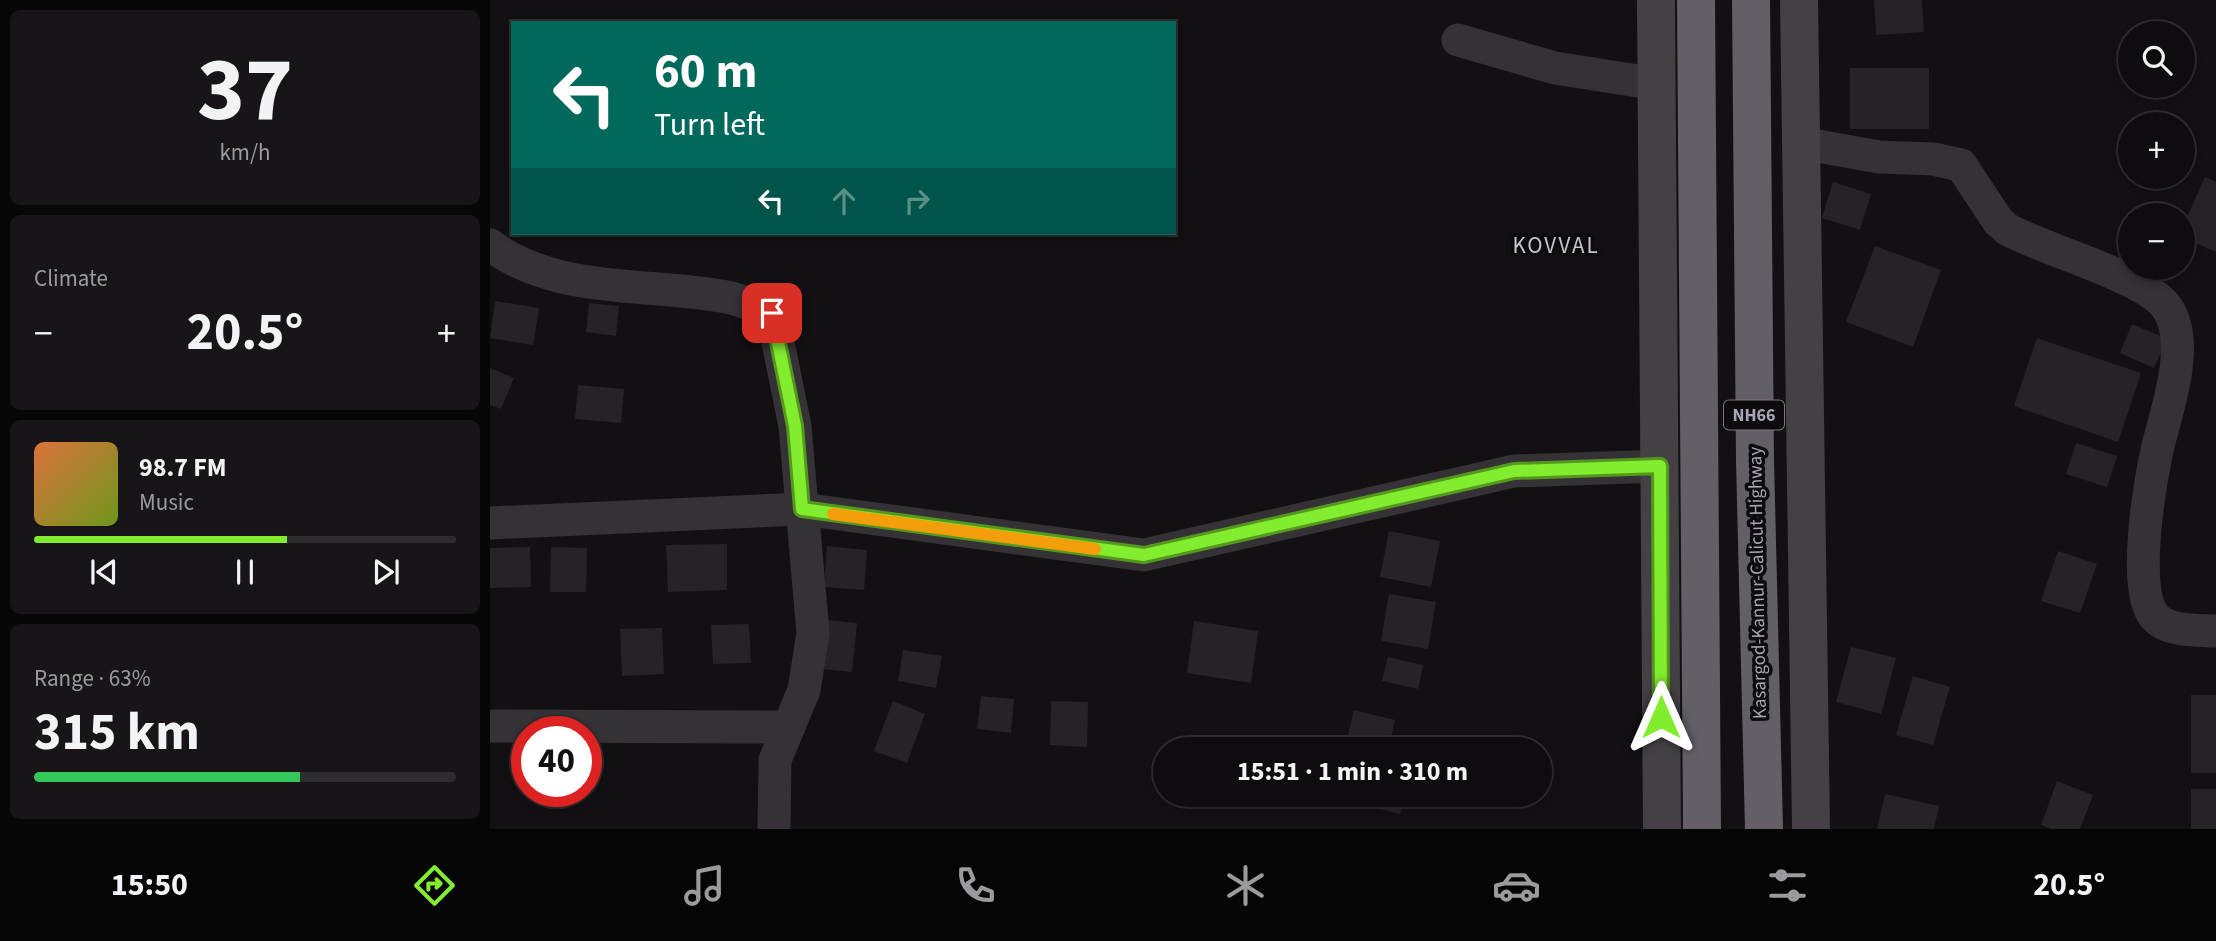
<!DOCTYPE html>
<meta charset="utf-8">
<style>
:root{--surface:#0e0c0e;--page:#171517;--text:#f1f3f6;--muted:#9b9b9e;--line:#2e2c2e;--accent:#82ec2e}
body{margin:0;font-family:"Source Sans 3",sans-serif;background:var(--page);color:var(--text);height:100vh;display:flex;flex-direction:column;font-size:26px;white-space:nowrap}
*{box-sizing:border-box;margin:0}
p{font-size:23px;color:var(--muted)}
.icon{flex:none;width:38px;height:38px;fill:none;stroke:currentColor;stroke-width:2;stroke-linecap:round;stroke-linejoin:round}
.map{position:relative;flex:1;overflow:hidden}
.sheet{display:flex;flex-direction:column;gap:10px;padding:10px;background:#080708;width:490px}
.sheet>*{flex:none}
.top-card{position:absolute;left:21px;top:21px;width:665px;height:214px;border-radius:0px;box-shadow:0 4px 10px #0003,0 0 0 2px var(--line);background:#00695c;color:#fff;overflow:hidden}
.controls{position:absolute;left:1628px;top:21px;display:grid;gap:14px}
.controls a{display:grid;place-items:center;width:77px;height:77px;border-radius:50%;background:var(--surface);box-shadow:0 4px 10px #0003,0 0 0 2px var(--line);font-size:35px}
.speed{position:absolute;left:21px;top:716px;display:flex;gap:14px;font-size:35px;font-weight:700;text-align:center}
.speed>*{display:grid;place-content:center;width:91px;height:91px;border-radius:50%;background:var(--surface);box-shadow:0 4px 10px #0003,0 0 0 2px var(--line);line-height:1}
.speed .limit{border:10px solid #d22;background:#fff;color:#111}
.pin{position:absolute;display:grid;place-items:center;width:60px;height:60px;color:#fff;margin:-30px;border-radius:14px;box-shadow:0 4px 10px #0006}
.me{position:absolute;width:77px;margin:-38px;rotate:0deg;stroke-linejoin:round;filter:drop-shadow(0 0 5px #0008)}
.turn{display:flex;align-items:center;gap:24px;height:147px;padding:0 28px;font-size:32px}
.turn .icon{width:91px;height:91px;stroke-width:2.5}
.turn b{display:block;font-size:49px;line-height:60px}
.lanes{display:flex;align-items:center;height:66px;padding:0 28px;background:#0003;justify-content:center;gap:35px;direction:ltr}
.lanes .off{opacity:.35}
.big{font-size:52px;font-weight:700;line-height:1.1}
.sheet .tile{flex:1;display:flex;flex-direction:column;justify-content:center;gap:10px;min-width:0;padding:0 24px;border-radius:10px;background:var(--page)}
.sheet .dial{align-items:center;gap:0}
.dial b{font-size:91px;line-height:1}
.song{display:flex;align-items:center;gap:21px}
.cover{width:84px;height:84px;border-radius:10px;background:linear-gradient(135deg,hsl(20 70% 55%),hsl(80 70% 35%))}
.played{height:7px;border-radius:4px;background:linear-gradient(90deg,var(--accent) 60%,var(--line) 60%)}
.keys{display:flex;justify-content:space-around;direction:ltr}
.heat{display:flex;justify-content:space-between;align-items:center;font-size:38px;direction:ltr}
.charge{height:10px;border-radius:5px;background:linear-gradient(90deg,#34c759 63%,var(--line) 0)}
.trip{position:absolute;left:663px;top:737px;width:399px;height:70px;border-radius:35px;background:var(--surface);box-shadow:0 4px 10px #0003,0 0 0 2px var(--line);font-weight:700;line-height:70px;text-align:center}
.tab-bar{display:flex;height:112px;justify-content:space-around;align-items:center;background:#060506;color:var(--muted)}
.tab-bar .icon{width:49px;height:49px}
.tab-bar .active{color:var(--accent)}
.tab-bar b{font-size:32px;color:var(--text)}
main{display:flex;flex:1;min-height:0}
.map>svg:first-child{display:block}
</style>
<main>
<section class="sheet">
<div class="tile dial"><b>37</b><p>km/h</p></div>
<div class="tile"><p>Climate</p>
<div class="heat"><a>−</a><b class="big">20.5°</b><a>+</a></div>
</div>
<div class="tile">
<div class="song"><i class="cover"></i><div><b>98.7 FM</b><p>Music</p></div></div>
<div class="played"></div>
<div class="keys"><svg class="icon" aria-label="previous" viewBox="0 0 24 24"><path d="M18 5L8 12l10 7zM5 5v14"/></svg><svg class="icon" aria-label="pause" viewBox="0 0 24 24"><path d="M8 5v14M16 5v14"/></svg><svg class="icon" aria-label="next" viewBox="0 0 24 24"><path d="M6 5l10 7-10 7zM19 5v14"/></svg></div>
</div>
<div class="tile"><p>Range · 63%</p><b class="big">315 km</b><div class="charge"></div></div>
</section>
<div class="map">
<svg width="1726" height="829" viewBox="0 0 1726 829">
<rect width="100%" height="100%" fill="#121012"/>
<!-- building -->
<g fill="#252326">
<polygon points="1384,0 1432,0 1434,32 1386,35"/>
<rect x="1360" y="68" width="79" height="61"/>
<polygon points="1715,177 1726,182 1726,252 1692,237 1692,228"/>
<polygon points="1343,182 1381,194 1370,230 1332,218"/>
<polygon points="1385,246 1451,270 1423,347 1356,322"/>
<polygon points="5,301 49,308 43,345 0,338"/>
<polygon points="99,303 129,306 126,336 96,332"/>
<polygon points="1642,324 1677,339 1664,368 1630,353"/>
<polygon points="1547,338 1651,373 1628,442 1524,406"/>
<polygon points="0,368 24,378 11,409 0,405"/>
<polygon points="88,385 134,389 131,423 85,419"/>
<polygon points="1586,443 1627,456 1617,487 1576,474"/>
<polygon points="899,531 950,541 941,587 890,577"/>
<polygon points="237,544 237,590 178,592 176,545"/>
<polygon points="337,546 377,550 374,590 334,587"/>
<polygon points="40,547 41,587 0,588 0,548"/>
<polygon points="61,547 97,548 96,592 60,592"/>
<polygon points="1568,551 1607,564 1590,613 1551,601"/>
<polygon points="899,594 946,602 938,649 891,641"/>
<polygon points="336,620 367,623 362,672 331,669"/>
<polygon points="704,621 768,631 761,683 697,673"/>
<polygon points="259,624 261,663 223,664 221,625"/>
<polygon points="172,628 174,674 132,676 130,629"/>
<polygon points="1361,647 1406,658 1391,714 1346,702"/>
<polygon points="413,650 452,656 446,688 408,681"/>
<polygon points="898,657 933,665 928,689 892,681"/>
<polygon points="1423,676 1460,687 1443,745 1406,735"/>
<rect x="1701" y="695" width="25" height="78"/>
<polygon points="491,696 524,699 521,733 487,729"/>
<polygon points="403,701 435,714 417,763 384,751"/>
<polygon points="561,701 598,702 597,747 560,745"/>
<polygon points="864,710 905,720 898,749 856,743"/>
<polygon points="1567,781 1603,795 1590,829 1561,829 1551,825"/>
<rect x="1701" y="789" width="25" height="40"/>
<polygon points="868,794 916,794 910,814 865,803"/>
<polygon points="1395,794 1449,806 1444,829 1387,829"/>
</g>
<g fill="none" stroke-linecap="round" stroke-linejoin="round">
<!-- street -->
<g stroke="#353137" stroke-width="33">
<polyline points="968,40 1065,68 1167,84"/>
<path d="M1311,143L1389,157L1443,159L1471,165L1508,221L1517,229C1553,250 1658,277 1678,309C1701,346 1676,411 1667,450C1660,483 1641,592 1665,617C1678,632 1708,630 1726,631"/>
<path d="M0,245C67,295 159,282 237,297C252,300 268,308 282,313L305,426L323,633L314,690L285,760L284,829"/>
<polyline points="0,523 312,509 654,555 1024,471 1170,466"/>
<polyline points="0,726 299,727"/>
</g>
<!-- secondary -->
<g stroke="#444046" stroke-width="38">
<polyline points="1166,0 1172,829"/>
<polyline points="1309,0 1321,829"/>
</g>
<!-- highway -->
<g stroke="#645e67" stroke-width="38">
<polyline points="1206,0 1212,829"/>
<polyline points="1261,0 1265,460 1274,829"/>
</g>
</g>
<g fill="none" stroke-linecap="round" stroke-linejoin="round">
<!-- route casing -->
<g stroke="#54991e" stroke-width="18">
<polyline id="route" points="282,313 305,426 312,509 654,555 1024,471 1170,466 1171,717"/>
</g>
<!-- route -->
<use href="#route" stroke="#82ec2e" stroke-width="12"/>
<!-- slow -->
<polyline stroke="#f59e0b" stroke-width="12" points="343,514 605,549"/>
</g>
<g text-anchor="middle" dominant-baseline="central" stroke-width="7" stroke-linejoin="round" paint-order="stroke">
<!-- shield labels -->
<rect fill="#0d0b0d" stroke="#7c7580" stroke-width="2" x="1234" y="400.5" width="60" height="29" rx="5"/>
<g font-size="18" font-weight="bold" fill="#aba2b2">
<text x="1264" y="415">NH66</text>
</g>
<!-- street labels -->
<g font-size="19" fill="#aba2b2" stroke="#0d0b0d">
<text transform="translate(1268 583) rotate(-91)">Kasargod-Kannur-Calicut Highway</text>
</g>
<!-- quarter labels -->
<g font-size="23" letter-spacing="2" fill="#cac3ce" stroke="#0d0b0d">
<text x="1066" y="245">KOVVAL</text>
</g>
</g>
</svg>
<div class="controls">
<a><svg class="icon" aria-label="search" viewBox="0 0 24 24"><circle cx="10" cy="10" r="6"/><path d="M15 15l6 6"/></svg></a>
<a>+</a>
<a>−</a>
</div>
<div class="speed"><div class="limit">40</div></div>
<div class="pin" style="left:282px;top:313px;background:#d93025"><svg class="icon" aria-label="arrive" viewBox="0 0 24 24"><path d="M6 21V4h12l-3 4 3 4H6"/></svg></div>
<svg class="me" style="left:1171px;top:717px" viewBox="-20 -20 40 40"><path d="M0-17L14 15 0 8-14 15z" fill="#82ec2e" stroke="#fff" stroke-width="4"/></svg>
<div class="trip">15:51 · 1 min · 310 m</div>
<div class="top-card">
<div class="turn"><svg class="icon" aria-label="left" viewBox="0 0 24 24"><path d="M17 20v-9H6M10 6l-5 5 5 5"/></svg><div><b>60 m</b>Turn left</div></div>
<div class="lanes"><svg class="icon" aria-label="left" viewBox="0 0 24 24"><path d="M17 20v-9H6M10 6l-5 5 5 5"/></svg><svg class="icon off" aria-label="ahead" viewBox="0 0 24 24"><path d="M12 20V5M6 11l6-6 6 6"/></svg><svg class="icon off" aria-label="right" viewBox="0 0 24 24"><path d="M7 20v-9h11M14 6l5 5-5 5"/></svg></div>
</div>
</div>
</main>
<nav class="tab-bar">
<b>15:50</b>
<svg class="icon active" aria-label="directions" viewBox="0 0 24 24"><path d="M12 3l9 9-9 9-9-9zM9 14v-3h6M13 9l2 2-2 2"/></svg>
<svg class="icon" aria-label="music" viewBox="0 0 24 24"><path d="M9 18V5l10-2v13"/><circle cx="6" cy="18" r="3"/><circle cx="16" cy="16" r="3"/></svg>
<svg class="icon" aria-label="phone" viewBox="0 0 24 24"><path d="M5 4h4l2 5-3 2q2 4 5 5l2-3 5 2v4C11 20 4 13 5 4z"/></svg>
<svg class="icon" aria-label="climate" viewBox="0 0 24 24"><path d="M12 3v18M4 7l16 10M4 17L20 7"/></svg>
<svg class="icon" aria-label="car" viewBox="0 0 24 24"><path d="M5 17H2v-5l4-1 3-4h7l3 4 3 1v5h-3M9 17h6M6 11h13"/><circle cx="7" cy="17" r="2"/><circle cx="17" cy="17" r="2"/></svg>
<svg class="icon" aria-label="filters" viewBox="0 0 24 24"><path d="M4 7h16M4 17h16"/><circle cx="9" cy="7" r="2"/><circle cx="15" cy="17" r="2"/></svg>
<b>20.5°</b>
</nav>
